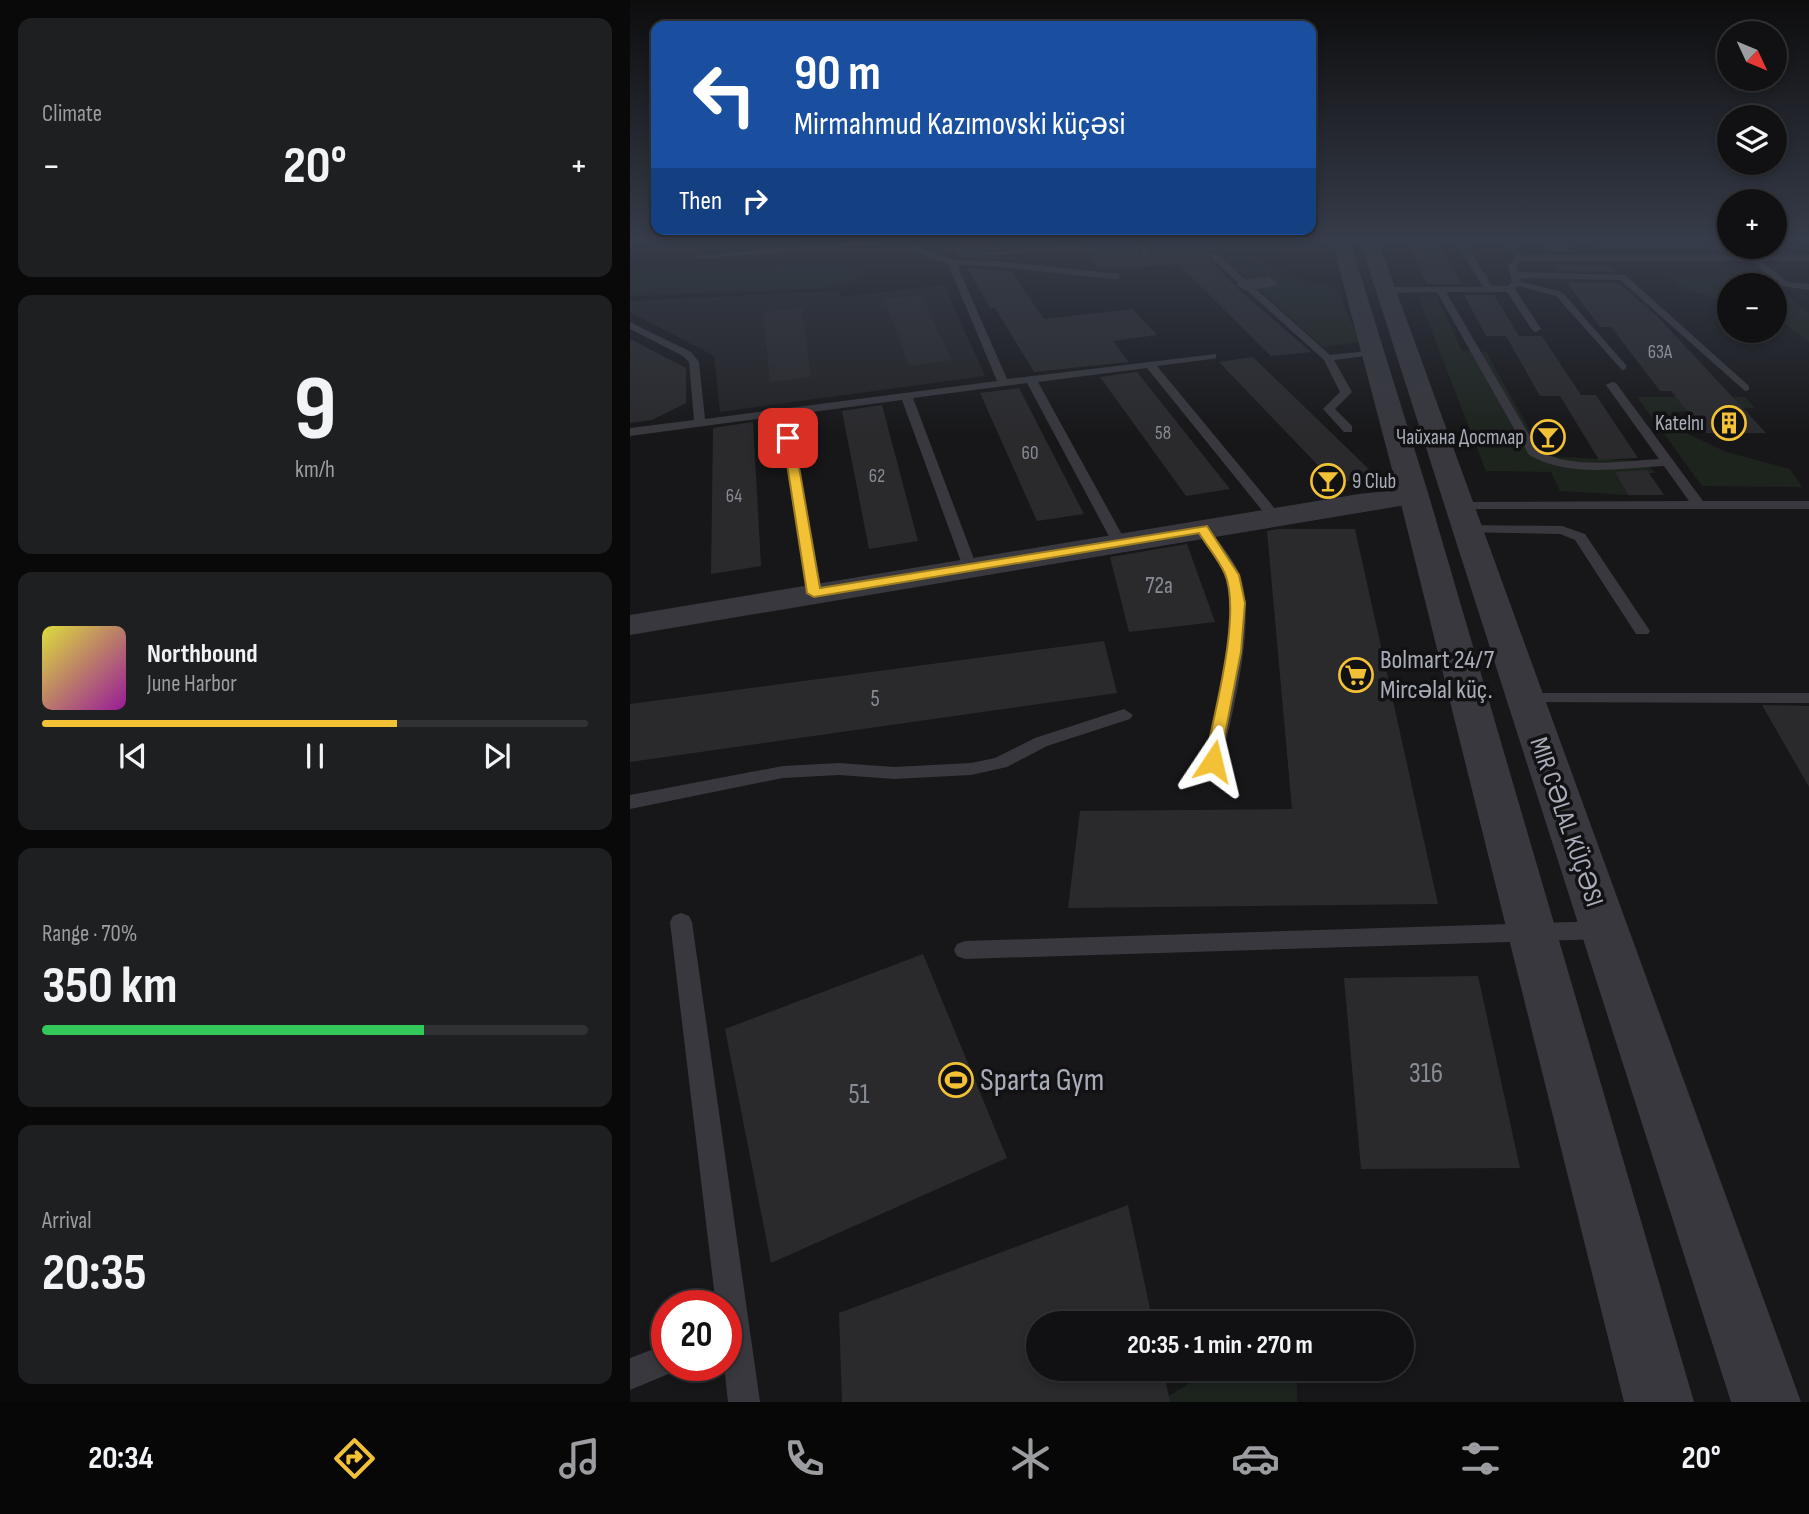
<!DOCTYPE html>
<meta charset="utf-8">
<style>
:root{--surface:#111113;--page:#1e1f21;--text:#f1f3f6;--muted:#9c9da0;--line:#303133;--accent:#f2c135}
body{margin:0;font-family:"Sofia Sans Condensed",sans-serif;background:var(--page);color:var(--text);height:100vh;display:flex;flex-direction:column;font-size:26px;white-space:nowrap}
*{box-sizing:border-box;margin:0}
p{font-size:23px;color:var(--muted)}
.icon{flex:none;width:38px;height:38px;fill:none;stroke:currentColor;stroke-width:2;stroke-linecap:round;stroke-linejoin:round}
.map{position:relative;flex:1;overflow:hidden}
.details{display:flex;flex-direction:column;gap:18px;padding:18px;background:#09090a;width:630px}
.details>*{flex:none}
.guide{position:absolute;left:21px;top:21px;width:665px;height:214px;border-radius:14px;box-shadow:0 4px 10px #0003,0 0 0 2px var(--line);background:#1a4fa0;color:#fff;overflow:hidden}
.needle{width:46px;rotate:134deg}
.controls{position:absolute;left:1087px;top:21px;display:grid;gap:14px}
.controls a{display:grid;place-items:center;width:70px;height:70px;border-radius:50%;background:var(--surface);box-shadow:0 4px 10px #0003,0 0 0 2px var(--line);font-size:35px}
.speed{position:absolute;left:21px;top:1290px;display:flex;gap:14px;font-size:35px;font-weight:700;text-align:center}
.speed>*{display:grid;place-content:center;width:91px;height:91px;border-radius:50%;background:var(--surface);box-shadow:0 4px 10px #0003,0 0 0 2px var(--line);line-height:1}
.speed .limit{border:10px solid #d22;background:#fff;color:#111}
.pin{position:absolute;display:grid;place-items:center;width:60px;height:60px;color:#fff;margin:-30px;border-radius:14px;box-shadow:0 4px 10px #0006}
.me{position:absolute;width:77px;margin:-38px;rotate:10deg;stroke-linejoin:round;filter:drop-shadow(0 0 5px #0008)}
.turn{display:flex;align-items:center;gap:24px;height:147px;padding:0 28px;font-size:32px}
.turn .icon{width:91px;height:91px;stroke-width:2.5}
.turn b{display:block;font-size:49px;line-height:60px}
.then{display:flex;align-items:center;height:66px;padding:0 28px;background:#0003;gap:14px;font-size:26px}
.big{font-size:52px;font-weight:700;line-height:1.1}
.details .card{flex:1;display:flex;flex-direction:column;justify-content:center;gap:10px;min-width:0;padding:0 24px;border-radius:14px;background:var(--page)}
.details .dial{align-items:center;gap:0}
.dial b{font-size:91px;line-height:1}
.song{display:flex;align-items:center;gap:21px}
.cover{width:84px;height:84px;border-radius:10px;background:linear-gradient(135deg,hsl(60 70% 55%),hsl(300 70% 35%))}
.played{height:7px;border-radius:4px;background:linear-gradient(90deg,var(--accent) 65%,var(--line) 65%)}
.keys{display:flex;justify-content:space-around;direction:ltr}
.heat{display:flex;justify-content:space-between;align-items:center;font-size:38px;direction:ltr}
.charge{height:10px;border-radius:5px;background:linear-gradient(90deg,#34c759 70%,var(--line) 0)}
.trip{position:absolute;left:396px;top:1311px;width:388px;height:70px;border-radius:35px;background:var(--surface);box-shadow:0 4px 10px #0003,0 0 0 2px var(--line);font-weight:700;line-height:70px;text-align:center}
.tabs{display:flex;height:112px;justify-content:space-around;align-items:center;background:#070708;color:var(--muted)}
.tabs .icon{width:49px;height:49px}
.tabs .on{color:var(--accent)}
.tabs b{font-size:32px;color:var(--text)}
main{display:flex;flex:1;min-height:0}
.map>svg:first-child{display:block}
</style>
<main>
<section class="details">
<div class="card"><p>Climate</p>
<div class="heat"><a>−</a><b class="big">20°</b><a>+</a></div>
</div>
<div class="card dial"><b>9</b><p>km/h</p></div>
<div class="card">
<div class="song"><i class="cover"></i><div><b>Northbound</b><p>June Harbor</p></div></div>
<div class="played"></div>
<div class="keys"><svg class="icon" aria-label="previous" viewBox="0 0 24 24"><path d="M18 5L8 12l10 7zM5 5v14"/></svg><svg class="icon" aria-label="pause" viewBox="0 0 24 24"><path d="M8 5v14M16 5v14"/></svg><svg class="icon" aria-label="next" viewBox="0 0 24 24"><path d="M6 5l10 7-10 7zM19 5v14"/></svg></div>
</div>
<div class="card"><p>Range · 70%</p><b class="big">350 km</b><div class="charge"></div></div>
<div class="card"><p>Arrival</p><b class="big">20:35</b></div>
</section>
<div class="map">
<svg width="1179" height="1402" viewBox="0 0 1179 1402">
<rect width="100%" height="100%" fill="#171719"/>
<!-- built -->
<polygon fill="#232326" points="314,285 355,376 90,412 84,356 0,312 0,301 209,291 210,297"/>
<!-- green -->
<g fill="#1d241e">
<path d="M618,241L676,242L686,252L623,255C650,273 673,284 705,286L730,342L693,347L584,249Z"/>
<polygon points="962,241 1090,241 1108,251 968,249"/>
<polygon points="198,263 225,266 233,271 233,276 211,286 188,289 0,296 0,272"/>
<polygon points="1037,275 1115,275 1138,279 1179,313 1179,342 1145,316 1144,285 1099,285 1099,302 1053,289"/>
<polygon points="788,296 807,297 832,351 856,352 914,456 1011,461 1027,473 986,473 998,495 930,491 921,472 856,471"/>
<polygon points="1007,397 1115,397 1125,408 1041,412 1054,432 1096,452 1160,469 1172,487 1072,486"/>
<polygon points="583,1369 667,1369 667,1402 529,1402"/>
</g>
<!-- building -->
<g fill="#2a2a2d">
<polygon points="321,241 361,241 367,249 353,250 350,254 374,259 331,258"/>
<polygon points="455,241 503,241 514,261 522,257 516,241 585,241 586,251 579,252 579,260 606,287 681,352 641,356 549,265 467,269"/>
<polygon points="777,241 808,241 832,284 797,284"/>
<polygon points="909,241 936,241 946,252 916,252"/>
<polygon points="924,264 978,265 985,272 929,271"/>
<polygon points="337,268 381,271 414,319 502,309 527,335 483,341 499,362 404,372 365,308 360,308"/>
<polygon points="936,282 989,283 1027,316 1136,433 1076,433 1041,391 1030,391 981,327 970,327"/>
<polygon points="291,295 322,360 279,366 254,299"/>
<polygon points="834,295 864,295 889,336 912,336 951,395 966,395 1008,458 969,460 930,396 910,396 876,336 856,336"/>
<polygon points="172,308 181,377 140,382 133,312"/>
<polygon points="0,339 56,368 56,403 22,420 0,423"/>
<polygon points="623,357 746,476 705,483 589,362"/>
<polygon points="507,372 600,489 556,496 470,377"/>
<polygon points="389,388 454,514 407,521 350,393"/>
<polygon points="252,405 288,541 239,549 212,411"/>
<polygon points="123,422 131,566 81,574 83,428"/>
<polygon points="1017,470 1034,495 998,495 985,472"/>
<polygon points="647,529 725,529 808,904 438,908 450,811 662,809 637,531"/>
<polygon points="557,544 585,622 499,632 480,557"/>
<polygon points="474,641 487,693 0,762 0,704"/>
<polygon points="1132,705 1179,706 1179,787"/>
<polygon points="293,954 377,1158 141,1263 95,1029"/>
<polygon points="848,976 890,1168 731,1169 714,978"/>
<polygon points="498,1205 523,1323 408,1323 408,1368 533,1368 540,1402 212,1402 209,1313"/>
</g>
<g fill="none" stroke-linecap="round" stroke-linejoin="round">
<!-- service -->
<g fill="#38383e" fill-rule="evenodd">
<path d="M241,241H288L286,246L324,260L364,261L491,274L488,279C434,276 381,265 327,265L377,379L586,354V358L582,359L527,366L651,516L649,519H639L517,368L408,382L496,542L489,546L482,542L397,383L283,398L347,567L340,571L333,567L272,400L160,415L192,593L189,596H179L149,416L0,436V428L64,420L59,362L53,356L0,329V322L61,352L69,362L75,419L367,381L318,264L278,249L280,241L69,259L65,256Z"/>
<polygon points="505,241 513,241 520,258 514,258"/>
<path d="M826,241H834L862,286H878L882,282L878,265L886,258L876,241H884L893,255H1179V261H1132L1157,282L1179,284V290L1151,286L1122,261H892L886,266L888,272L995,275L1119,386V390L1115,391L990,280L890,278L891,282L932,292L996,365V369L992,370L926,296L888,286L885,289L911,329L906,332L903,331L877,292H816L908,450C942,470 990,461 1029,459L976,385L982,382L986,383L1073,501H1179V509H822V503L827,502L1059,501L1034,466C991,468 938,478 899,455L807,292L755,293L750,290L755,287H853Z"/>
<polygon points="448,245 445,249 357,255 353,253"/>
<polygon points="581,254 587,254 700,355 747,350 747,354 743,355 704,360 722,392 705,409 722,426 722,432 714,432 693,409 710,392 694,360 581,258"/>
<path d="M572,525L577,526C588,541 603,558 610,575C627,622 602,712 592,761L583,767L574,761C584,713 612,620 595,574C588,558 575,543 565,529Z"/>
<polygon points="835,525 932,526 955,534 1020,631 1018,634 1006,634 945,540 930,534 830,532 828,529"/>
<polygon points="894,693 1179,693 1179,703 888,702 885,698 888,694"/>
<polygon points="494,709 503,715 500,719 417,746 377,767 341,775 264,779 209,775 153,778 0,809 0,795 153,766 209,763 264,767 341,763 365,758 405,738"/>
<polygon points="51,913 59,916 62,922 130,1402 98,1402 94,1365 96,1365 96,1306 86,1306 40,922 43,916"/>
<polygon points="973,921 981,924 984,930 981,936 973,939 335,959 327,956 324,950 327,944 335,941"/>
<polygon points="37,1344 37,1365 50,1365 48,1370 0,1390 0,1358"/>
</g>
<!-- minor -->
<g fill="#38383e" fill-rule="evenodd">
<polygon points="638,276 647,282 645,286 616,291 607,285 609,281"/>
<polygon points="784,488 794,490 798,496 794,502 0,635 0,615 729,494"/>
</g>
<!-- tertiary -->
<g fill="#38383e" fill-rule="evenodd">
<polygon points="702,241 720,241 799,496 1064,1402 994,1402 769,496"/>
<polygon points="730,241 748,241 1171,1402 1101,1402"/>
</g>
</g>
<!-- sky -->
<linearGradient id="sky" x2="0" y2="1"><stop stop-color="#0d0d0e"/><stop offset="0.55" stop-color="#363c49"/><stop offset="1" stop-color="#363c49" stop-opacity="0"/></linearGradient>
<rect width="1179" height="437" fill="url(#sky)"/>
<!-- route -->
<path fill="#f2c135" stroke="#9d7d22" stroke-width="2" d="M158,434L164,438L190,588L577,526L609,575L615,603L611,652L589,765L583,767L575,761C583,717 612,615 595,574C589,560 577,546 569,533L184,597L177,593L153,438Z"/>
<!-- icons -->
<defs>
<g id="building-ring" transform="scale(1.75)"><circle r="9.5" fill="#121214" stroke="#f2c135" stroke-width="1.5"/><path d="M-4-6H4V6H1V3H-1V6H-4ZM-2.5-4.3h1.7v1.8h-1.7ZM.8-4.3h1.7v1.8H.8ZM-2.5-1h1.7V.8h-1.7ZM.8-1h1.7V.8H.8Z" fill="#f2c135"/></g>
<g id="bar-ring" transform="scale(1.75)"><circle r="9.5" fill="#121214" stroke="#f2c135" stroke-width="1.5"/><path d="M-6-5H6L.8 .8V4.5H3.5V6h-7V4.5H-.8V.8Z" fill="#f2c135"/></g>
<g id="supermarket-ring" transform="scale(1.75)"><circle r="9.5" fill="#121214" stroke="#f2c135" stroke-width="1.5"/><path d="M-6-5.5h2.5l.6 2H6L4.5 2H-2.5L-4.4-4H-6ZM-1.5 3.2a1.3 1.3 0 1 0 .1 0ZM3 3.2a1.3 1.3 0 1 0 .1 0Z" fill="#f2c135"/></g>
<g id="stadium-ring" transform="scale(1.75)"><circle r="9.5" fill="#121214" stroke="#f2c135" stroke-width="1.5"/><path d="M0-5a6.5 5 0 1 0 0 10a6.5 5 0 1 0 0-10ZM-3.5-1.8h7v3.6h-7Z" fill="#f2c135"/></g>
</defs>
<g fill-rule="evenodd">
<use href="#building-ring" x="1099" y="423"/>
<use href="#bar-ring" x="918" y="437"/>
<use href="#bar-ring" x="698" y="481"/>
<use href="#supermarket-ring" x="726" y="675"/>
<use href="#stadium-ring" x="326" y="1080"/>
</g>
<g text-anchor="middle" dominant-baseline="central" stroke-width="7" stroke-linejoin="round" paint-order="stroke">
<!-- far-number labels -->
<g font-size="19" fill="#888c95">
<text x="1030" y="352">63A</text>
<text x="533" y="433">58</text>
<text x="400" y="453">60</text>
<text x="247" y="476">62</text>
<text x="104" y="496">64</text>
</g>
<!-- far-poi labels -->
<g font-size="21" fill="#a9adb9" stroke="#121214" text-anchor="end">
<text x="1074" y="423">Katelnı</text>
<text x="894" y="437">Чайхана Достлар</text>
<text x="722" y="481" text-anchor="start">9 Club</text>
</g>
<!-- number labels -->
<g font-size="23" fill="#888c95">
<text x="529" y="586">72a</text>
<text x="245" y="699">5</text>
</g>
<!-- poi labels -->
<g font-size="26" fill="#a9adb9" stroke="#121214" text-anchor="start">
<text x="750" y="660">Bolmart 24/7<tspan x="750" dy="30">Mircәlal küç.</tspan></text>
</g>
<!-- street labels -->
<g font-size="26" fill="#a9adb9" stroke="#121214">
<text transform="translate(936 822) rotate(71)">MIR CƏLAL KÜÇƏSI</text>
</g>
<!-- near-number labels -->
<g font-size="28" fill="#888c95">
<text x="796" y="1073">316</text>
<text x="229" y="1094">51</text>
</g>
<!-- near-poi labels -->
<g font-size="32" fill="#a9adb9" stroke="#121214" text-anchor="start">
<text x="350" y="1080">Sparta Gym</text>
</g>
</g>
</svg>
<div class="controls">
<a><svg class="needle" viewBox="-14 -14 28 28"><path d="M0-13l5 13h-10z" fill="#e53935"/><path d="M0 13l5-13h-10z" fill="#9c9da0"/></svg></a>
<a><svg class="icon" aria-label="layers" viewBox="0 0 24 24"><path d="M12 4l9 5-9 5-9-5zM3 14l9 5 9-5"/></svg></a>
<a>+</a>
<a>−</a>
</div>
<div class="speed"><div class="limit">20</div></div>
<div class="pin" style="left:158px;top:438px;background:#d93025"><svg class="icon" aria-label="arrive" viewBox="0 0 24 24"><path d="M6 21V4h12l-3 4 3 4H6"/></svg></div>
<svg class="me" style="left:583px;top:761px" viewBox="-20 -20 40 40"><path d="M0-17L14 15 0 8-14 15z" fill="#f2c135" stroke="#fff" stroke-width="4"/></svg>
<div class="trip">20:35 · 1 min · 270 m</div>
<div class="guide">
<div class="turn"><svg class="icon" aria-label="left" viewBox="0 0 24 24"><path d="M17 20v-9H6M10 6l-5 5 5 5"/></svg><div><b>90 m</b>Mirmahmud Kazımovski küçəsi</div></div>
<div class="then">Then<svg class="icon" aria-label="right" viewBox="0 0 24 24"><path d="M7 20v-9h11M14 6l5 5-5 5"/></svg></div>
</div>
</div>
</main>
<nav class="tabs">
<b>20:34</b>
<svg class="icon on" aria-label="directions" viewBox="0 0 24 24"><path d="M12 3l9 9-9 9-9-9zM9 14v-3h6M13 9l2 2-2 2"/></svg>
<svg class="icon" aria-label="music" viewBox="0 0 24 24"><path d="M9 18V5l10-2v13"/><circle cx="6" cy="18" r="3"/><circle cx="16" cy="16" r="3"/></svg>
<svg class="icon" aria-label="phone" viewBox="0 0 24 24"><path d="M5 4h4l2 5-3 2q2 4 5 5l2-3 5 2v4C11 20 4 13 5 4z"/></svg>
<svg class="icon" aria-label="climate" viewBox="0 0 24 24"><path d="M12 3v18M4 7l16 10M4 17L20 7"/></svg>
<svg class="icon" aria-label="car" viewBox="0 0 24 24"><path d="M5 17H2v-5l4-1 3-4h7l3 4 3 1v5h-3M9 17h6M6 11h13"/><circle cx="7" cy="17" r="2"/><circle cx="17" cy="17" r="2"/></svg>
<svg class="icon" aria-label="filters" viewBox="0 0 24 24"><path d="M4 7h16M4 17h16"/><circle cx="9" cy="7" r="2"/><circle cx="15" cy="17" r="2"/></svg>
<b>20°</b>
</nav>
